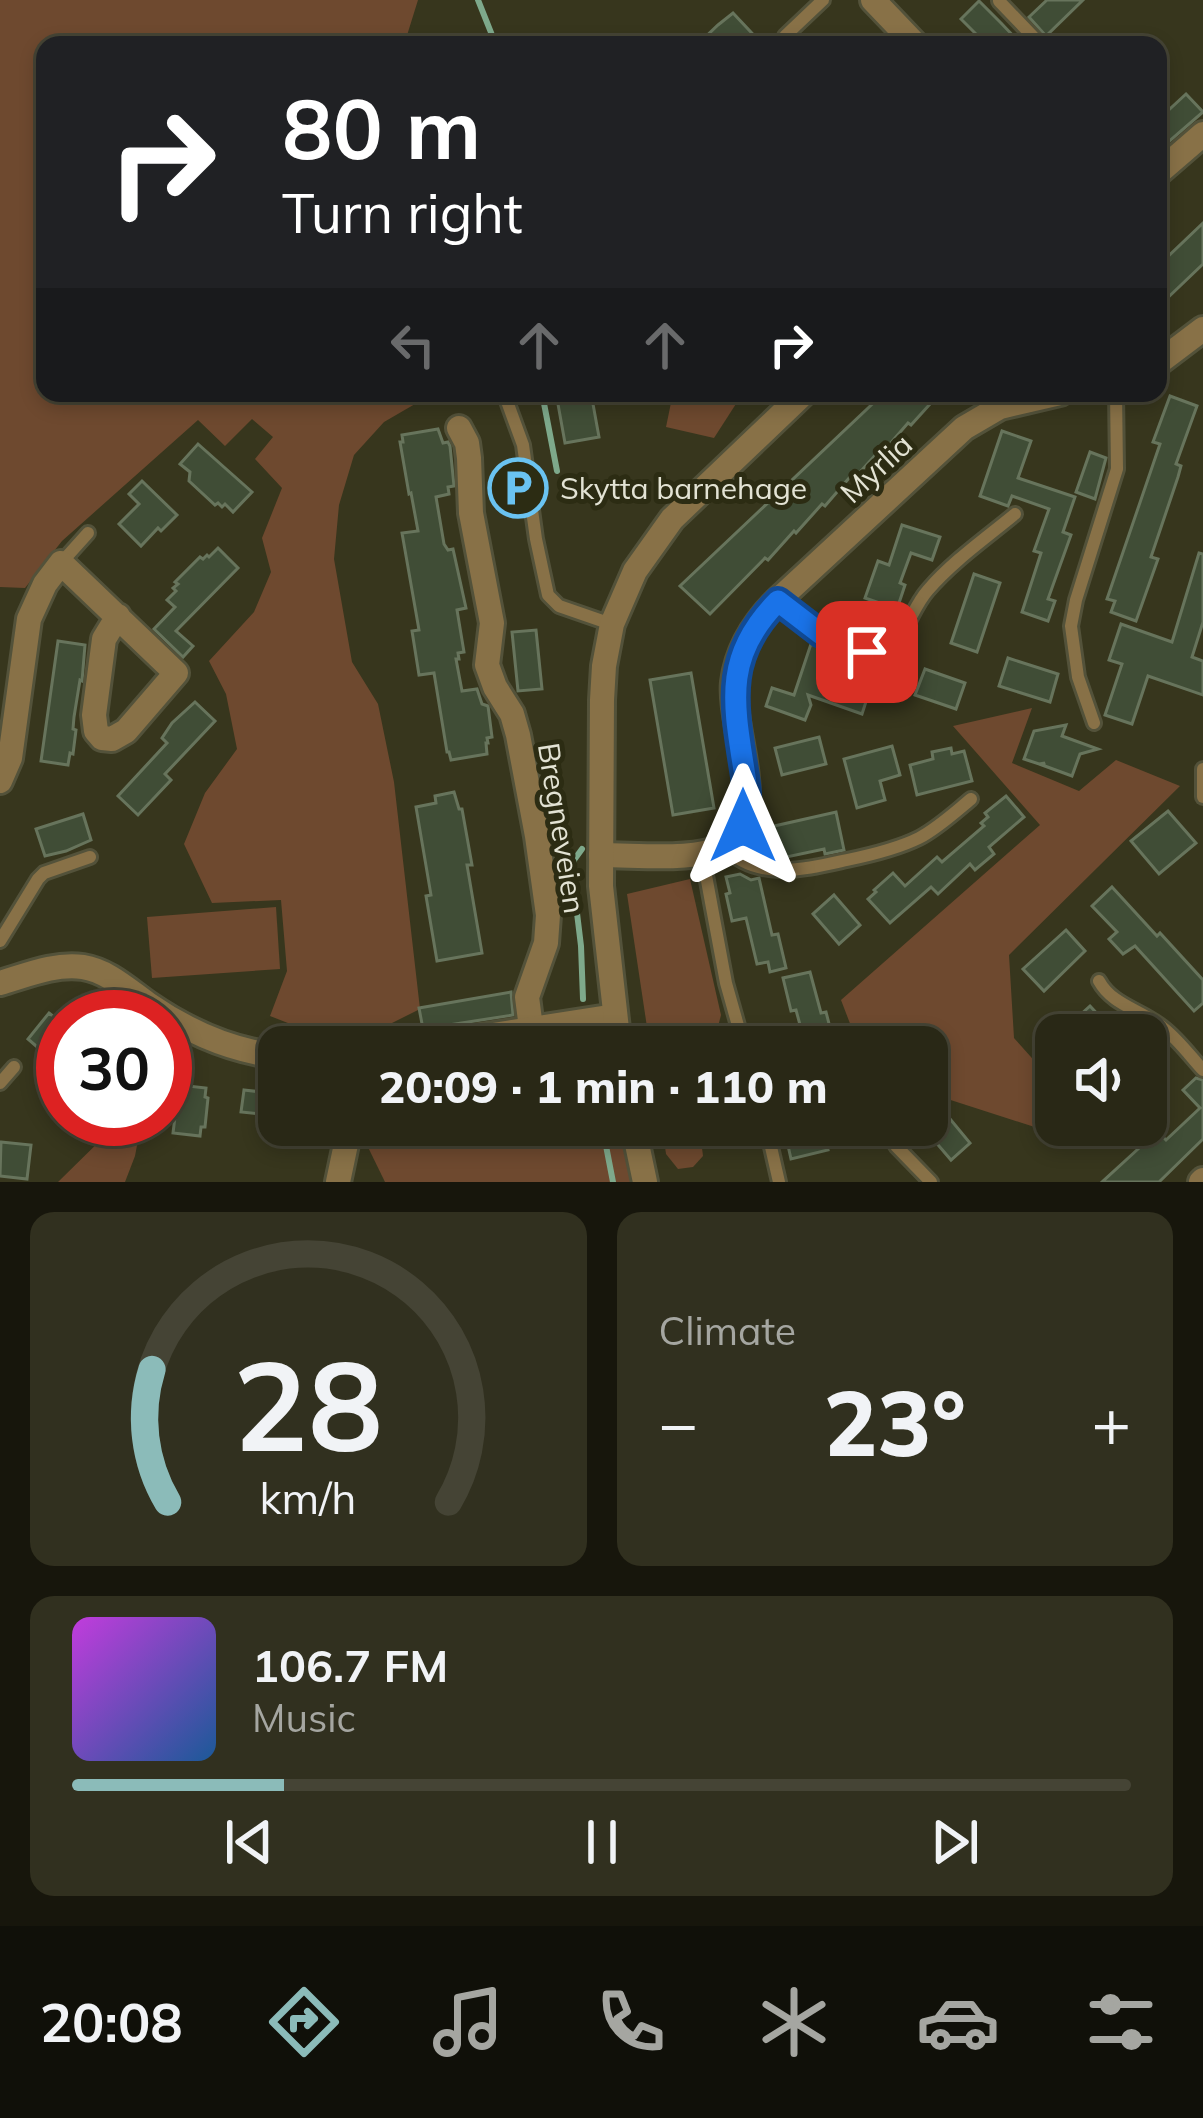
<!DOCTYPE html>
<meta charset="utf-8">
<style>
:root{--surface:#292816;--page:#31301f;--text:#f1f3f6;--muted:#a5a6a1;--line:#454435;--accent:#8bbbb9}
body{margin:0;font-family:Mulish,sans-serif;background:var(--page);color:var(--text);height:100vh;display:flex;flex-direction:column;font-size:45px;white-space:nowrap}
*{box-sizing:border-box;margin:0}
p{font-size:39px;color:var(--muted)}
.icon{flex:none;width:66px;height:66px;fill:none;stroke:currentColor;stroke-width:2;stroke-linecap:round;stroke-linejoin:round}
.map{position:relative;height:1182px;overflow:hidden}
.sheet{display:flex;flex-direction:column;gap:30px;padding:30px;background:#17160c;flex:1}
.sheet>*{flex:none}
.hud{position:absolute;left:36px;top:36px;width:1131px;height:366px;border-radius:24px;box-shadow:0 6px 18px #0003,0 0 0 3px var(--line);background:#202124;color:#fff;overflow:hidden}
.buttons{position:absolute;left:1035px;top:1014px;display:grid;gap:24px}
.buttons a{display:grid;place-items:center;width:132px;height:132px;border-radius:24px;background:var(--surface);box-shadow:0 6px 18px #0003,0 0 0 3px var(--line);font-size:60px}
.speed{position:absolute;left:36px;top:990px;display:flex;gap:24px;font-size:60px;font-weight:700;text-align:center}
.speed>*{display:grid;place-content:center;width:156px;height:156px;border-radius:50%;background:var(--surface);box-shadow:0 6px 18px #0003,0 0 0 3px var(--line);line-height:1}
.speed .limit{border:18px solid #d22;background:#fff;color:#111}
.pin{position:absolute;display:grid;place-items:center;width:102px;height:102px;color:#fff;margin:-51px;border-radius:24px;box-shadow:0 6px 18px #0006}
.me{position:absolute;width:132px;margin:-66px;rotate:0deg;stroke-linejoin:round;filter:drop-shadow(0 0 9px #0008)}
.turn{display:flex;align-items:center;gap:42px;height:252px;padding:0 48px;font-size:54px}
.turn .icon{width:156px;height:156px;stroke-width:2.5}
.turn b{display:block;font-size:84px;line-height:102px}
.lanes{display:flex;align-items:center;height:114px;padding:0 48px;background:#0003;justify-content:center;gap:60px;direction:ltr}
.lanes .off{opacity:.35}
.big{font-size:90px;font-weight:800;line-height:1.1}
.sheet .tile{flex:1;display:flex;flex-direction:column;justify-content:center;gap:18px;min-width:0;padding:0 42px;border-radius:24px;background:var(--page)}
.sheet .dial{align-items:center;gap:0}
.dial svg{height:312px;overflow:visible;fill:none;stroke:var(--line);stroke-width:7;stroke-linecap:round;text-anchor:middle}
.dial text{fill:var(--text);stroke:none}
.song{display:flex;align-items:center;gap:36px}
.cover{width:144px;height:144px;border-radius:18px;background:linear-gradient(135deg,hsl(290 70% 55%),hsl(210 70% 35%))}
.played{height:12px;border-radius:6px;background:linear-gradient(90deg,var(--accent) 20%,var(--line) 20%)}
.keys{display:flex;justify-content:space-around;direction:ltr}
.heat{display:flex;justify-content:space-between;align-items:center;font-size:66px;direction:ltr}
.sheet .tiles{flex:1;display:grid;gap:30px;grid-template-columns:1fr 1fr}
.tile:last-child{grid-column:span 2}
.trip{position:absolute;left:258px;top:1026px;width:690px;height:120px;border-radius:24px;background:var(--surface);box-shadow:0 6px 18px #0003,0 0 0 3px var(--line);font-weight:800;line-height:120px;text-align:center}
.dock{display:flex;height:192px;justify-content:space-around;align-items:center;background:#101009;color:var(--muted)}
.dock .icon{width:84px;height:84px}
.dock .current{color:var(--accent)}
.dock b{font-size:54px;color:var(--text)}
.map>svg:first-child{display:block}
</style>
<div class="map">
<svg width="1203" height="1182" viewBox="0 0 1203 1182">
<rect width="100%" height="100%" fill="#37361d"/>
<!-- green -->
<g fill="#6e492f">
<polygon points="0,0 418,0 404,45 45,45 45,393 434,393 384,422 354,455 339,505 334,559 352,662 378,704 394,782 420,1009 378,1030 316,1034 270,1016 287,971 281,900 212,903 184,844 205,793 237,749 226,694 209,661 254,612 271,572 262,538 282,488 255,459 273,437 252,419 225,446 198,420 62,541 25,588 0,587"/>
<polygon points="673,393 743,393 714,438 666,427"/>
<polygon points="1032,708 1012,763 1079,791 1116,760 1180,786 1009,955 1014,1038 1056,1085 1056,1125 1091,1125 1097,1131 1050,1132 932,1094 927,1100 927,1047 859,1047 841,1000 1040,825 953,726"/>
<polygon points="690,879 721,1015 714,1042 688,1047 650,1047 627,894"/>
<polygon points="276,907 280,969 152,978 147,917"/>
<polygon points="116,1119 142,1119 135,1156 125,1182 58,1182 114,1127"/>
<polygon points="375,1125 621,1125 633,1182 385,1182 364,1139"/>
<polygon points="662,1125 699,1125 703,1156 693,1167 678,1169 666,1154"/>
</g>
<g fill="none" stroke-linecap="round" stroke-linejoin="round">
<!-- stream -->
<g stroke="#7ea98b" stroke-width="6">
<polyline points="478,0 496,45"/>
<polyline points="542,393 557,471"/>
<polyline points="582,849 574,860 572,872 581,946 583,999"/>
<polyline points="602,1125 613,1182"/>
</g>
</g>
<!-- building -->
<g fill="#404d36" stroke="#67745c" stroke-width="3">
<polygon points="1047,0 1083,0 1046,36 1029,17"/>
<polygon points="979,1 1001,23 1022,45 987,45 961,19"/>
<polygon points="733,13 763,45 697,45 718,25"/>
<polygon points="1186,94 1203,112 1158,151 1158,120"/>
<polygon points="1203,223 1203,264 1158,307 1158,266"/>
<polygon points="556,393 591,393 599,437 565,443"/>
<polygon points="884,393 940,393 911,425 908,423 882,453 879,451 853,480 850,477 825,506 822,504 796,533 794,531 768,560 765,558 710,614 680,586"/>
<polygon points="1170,396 1197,406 1176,464 1181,466 1178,477 1151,557 1158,559 1136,621 1111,612 1115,601 1107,599 1160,444 1153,442"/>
<polygon points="438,429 443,443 448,442 450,446 454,486 448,487 449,494 436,497 444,544 448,550 453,549 466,608 457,610 464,652 458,653 459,659 456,659 462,691 477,689 482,704 488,706 492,737 487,738 488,743 486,743 487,754 451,760 449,752 447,752 434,673 419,675 412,631 419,630 402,533 418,531 411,493 409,494 400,442 403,442 402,435"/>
<polygon points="1002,431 1031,441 1018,478 1075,497 1063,532 1071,535 1048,599 1055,601 1048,621 1022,612 1041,553 1034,551 1049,509 1012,496 1008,506 980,496"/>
<polygon points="198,444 252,492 233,512 225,504 222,507 218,503 215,505 189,481 190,472 180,464"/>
<polygon points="1090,452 1106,458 1095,499 1076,492"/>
<polygon points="142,481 177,515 161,531 158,528 141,546 119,524 139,504 129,494"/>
<polygon points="902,525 940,537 932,560 911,553 900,583 905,585 897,609 865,598 878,561 889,565"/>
<polygon points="218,548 238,568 176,631 193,646 183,657 154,629 175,607 167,600 176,591 173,588 178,584 175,582 200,557 203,559 207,555 209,557"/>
<polygon points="1199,553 1203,554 1203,622 1192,657 1203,661 1203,695 1148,676 1132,724 1105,715 1122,664 1109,660 1121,624 1172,642"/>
<polygon points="974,574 1000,583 977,652 951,643"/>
<polygon points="536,630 542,689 518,691 512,632"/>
<polygon points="58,641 85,645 82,681 80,680 74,717 73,729 76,730 73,754 70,753 68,765 41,761"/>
<polygon points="811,644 855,660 851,672 873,680 862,714 808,695 811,705 805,720 766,706 772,688 794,695"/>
<polygon points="1008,658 1058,674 1050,702 999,686"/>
<polygon points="925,669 965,683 956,709 915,695"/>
<polygon points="691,673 714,808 673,815 650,680"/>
<polygon points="195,702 215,721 165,774 171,780 138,815 118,796 167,743 162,738 172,723"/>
<polygon points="1066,725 1062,736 1098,749 1080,754 1072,776 1042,765 1045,763 1039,764 1024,759 1034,731"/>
<polygon points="819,737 826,764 782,775 775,748"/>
<polygon points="892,746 900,775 880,781 885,800 857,808 844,759"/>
<polygon points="951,748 952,754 964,751 972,781 917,795 910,765 933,759 932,752"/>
<polygon points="454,792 459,809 462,809 472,865 467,865 482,953 437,961 426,896 431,895 416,807 436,803 435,796"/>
<polygon points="1006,796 1024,817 989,847 994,854 975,870 970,864 938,894 931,887 890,923 868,899 876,892 874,890 893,873 905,886 937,857 942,862 984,826 981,823 988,817 985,813"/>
<polygon points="1168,811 1196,843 1159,874 1131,841"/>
<polygon points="836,812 844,850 825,854 824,849 777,859 770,827"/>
<polygon points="83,814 91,840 66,851 45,856 36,829"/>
<polygon points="740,874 751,880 759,878 772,935 778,934 786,968 770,972 768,962 757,964 746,918 732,921 726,894 730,893 726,877"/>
<polygon points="1112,887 1157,936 1160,933 1203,980 1203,1003 1194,1011 1135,946 1123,954 1109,939 1117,932 1092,906"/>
<polygon points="834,895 860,925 839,944 813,914"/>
<polygon points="1066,930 1085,951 1044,991 1023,969"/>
<polygon points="810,972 821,1013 826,1012 835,1047 806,1047 796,1010 791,1011 783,978"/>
<polygon points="511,992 513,1015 423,1029 419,1008"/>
<polygon points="1090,1006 1117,1035 1058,1035"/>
<polygon points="49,1013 63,1024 63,1061 55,1054 51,1059 28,1039"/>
<polygon points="1196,1078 1203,1080 1203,1139 1159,1182 1102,1182 1138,1149 1134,1145 1153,1127 1166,1140 1200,1108 1183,1090"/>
<polygon points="179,1085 206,1088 205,1097 208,1098 205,1127 201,1127 200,1136 173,1133"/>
<polygon points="244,1090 279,1094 279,1116 241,1112"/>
<polygon points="941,1108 970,1143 951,1160 933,1139 939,1134 927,1120"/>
<polygon points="814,1125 822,1125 828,1150 791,1159 785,1132"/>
<polygon points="1,1142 31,1145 27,1179 0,1176"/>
</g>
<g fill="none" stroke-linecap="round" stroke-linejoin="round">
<!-- lane casing -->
<g stroke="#53523a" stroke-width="18">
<g id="lane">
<polyline points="999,1 1041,45"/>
<polyline points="785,36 823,0"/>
<polyline points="504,393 523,445 536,539 548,595 559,606 611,624"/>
<polyline points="61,563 88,533"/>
<path d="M777,601C805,627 845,656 885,652C906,638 911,609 928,590C953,561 986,538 1015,514"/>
<polyline points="1094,723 1078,677 1071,626 1076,600 1117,469 1116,393"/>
<polyline points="1203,769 1203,797"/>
<path d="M724,847C758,882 806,869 847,860C871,855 897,849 919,838C938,828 954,813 971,799"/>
<polyline points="702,854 726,983 744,1047"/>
<polyline points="0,941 38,879 44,873 90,857"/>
<path d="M1099,981C1112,1005 1141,1010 1162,1027C1178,1039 1190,1056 1203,1070"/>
<polyline points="0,1083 14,1067"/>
<polyline points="766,1125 779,1182"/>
<polyline points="896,1146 931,1182"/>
</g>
</g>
<!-- street casing -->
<g stroke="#53523a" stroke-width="30">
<g id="street">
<polyline points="873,0 916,45"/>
<polyline points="1158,173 1203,134"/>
<polyline points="1158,363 1203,329"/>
<polyline points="459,428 467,443 469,458 471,513 492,623 487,665 495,687 512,714 518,735 537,836 548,915 546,943 527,997 531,1028"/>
<polyline points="0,781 10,758 29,619 45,584 61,563 176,673 126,731 112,739 102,738 96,731 94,715 104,639 118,616"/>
<path d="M601,855C635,855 681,860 713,851C778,833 729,729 734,682C738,650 755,623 777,601L964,428L1000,407L1060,393"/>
<path d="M0,983C27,975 55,963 83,967C108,971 128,990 148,1004C187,1031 232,1051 279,1056"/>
<polyline points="417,1047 615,1016"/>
<polyline points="619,1047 601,886 602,700 604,666 612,624 635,571 672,519 804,393"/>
<polyline points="633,1125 645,1182"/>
<polyline points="338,1182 350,1125"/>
<polyline points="1201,1182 1203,1180"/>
</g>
</g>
<!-- lane -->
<use href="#lane" stroke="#887147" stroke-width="12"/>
<!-- street -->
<use href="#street" stroke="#887147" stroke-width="24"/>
</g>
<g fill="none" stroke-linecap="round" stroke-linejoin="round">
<!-- route casing -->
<g stroke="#114b97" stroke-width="30">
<path id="route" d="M743,826C750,807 747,789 744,770C733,701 724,655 778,601L821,634L867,652"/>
</g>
<!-- route -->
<use href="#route" stroke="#1a73e8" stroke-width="21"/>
</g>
<!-- icons -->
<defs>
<g id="parking-ring" transform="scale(3)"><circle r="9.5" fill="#2c2c13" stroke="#6ac3f1" stroke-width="1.5"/><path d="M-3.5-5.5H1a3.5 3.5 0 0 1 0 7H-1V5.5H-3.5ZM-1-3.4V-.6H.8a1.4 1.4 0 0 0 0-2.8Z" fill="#6ac3f1"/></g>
</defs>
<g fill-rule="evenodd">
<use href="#parking-ring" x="518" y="488"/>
</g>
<g text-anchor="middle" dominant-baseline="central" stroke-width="10" stroke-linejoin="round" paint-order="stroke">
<!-- street labels -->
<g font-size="30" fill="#e3e3d4" stroke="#2c2c13">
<text transform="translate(876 468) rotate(-43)">Myrlia</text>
<text transform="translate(562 828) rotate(81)">Bregneveien</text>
</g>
<!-- poi labels -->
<g font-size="30" fill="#e3e3d4" stroke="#2c2c13" text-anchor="start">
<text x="560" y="488">Skytta barnehage</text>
</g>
</g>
</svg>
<div class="buttons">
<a><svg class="icon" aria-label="sound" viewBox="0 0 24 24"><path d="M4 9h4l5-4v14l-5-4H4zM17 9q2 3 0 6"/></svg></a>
</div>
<div class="speed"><div class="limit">30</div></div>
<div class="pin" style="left:867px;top:652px;background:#d93025"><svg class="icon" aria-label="arrive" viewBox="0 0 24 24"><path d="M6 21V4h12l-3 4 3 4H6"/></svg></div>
<svg class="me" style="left:743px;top:826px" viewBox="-20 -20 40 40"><path d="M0-17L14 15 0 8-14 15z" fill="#1a73e8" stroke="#fff" stroke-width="4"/></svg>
<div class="trip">20:09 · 1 min · 110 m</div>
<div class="hud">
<div class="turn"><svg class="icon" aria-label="right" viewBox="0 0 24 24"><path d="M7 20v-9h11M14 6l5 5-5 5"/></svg><div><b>80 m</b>Turn right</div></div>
<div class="lanes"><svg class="icon off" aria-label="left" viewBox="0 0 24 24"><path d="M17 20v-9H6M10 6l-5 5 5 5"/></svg><svg class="icon off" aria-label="ahead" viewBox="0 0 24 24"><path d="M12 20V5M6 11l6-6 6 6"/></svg><svg class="icon off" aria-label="ahead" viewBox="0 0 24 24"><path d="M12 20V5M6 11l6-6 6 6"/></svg><svg class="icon" aria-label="right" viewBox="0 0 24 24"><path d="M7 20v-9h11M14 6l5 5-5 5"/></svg></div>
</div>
</div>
<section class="sheet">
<div class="tiles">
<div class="tile dial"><svg viewBox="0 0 100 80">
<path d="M14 69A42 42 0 1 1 86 69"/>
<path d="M14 69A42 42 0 0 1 10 35" stroke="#8bbbb9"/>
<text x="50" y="56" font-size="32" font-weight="700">28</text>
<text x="50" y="72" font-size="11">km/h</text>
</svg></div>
<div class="tile"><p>Climate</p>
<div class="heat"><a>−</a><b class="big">23°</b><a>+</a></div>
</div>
<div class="tile">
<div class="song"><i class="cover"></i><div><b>106.7 FM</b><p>Music</p></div></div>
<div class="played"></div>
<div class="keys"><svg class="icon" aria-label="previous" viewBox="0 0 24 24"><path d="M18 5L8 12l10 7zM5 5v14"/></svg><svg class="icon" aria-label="pause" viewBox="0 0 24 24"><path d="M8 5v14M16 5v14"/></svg><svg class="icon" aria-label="next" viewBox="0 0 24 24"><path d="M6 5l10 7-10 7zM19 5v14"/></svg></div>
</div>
</div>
</section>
<nav class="dock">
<b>20:08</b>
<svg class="icon current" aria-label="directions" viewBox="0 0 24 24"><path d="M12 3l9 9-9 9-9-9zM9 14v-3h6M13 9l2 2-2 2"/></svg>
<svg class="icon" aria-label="music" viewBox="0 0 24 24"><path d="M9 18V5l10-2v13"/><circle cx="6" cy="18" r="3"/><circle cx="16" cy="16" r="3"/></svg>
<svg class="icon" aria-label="phone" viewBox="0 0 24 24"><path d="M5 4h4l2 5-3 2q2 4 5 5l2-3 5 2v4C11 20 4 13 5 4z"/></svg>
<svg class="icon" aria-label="climate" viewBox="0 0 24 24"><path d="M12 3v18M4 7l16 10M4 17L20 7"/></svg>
<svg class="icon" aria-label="car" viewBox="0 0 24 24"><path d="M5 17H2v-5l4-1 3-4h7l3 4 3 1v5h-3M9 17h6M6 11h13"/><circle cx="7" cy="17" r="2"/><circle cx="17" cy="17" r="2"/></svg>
<svg class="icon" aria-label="filters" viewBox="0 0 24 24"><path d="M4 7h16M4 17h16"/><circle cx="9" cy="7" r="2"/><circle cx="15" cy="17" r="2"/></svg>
</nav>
